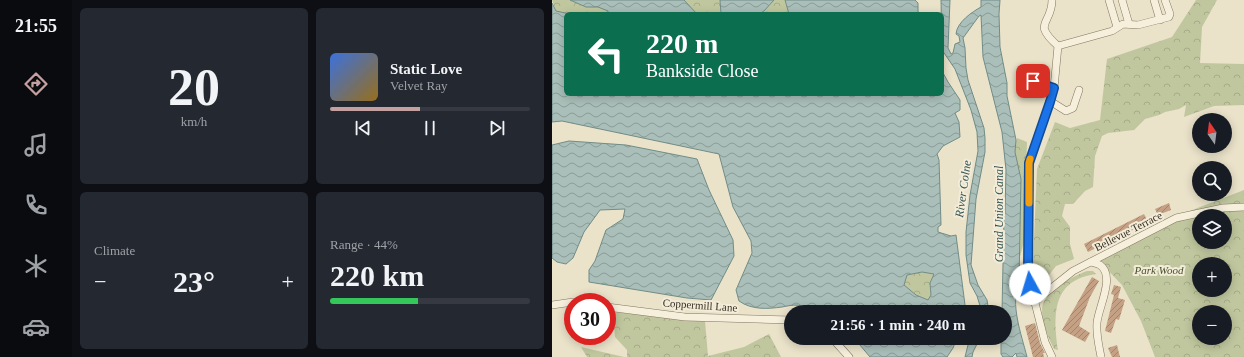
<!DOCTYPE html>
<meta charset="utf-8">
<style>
:root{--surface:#171b24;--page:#242831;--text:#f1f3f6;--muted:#9ea1a6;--line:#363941;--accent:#c4a0a0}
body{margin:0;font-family:Georgia,serif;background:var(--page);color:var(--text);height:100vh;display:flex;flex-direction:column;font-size:15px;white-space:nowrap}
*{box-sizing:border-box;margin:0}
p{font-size:13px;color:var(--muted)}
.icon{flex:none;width:22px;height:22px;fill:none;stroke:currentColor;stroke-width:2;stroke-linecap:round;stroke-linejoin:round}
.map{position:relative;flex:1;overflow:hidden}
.sheet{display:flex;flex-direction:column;gap:8px;padding:8px;background:#0d0f14;width:480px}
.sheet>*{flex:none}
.top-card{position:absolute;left:12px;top:12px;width:380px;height:84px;border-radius:6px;box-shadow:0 2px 10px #0003;background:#0b6e4f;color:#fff;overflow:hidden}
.needle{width:26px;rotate:346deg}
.buttons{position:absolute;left:640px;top:113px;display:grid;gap:8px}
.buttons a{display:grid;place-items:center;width:40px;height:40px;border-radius:50%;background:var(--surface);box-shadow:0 2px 10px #0003;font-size:20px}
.speed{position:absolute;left:12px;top:293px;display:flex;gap:8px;font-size:20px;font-weight:700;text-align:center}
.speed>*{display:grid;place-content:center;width:52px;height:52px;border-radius:50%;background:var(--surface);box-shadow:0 2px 10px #0003;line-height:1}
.speed .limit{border:6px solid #d22;background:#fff;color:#111}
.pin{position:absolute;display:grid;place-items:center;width:34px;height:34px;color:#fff;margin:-17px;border-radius:8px;box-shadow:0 2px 6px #0006}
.me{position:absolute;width:44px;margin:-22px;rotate:354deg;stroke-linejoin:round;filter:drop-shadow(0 0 3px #0008)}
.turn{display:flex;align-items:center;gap:14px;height:84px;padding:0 16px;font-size:18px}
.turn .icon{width:52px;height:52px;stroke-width:2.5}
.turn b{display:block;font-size:28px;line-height:34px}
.big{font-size:30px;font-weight:700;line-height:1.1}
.sheet .widget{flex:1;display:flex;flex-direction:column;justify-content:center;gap:6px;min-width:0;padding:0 14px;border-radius:6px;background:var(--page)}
.sheet .dial{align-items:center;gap:0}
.dial b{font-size:52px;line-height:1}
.song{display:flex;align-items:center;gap:12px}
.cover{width:48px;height:48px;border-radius:6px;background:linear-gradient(135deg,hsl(220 70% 55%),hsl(40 70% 35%))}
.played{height:4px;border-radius:2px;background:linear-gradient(90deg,var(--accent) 45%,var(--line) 45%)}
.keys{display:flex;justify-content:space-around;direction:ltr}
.heat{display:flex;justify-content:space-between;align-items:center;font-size:22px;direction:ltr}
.charge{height:6px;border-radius:3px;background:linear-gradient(90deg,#34c759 44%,var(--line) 0)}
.sheet .tiles{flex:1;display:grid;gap:8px;grid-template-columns:repeat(2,1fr)}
.trip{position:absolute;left:232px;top:305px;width:228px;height:40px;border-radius:20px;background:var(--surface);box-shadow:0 2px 10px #0003;font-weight:700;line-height:40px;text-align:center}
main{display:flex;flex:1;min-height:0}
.tab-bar{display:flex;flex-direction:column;width:72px;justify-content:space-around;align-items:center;background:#090b0e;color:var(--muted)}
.tab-bar .icon{width:28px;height:28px}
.tab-bar .current{color:var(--accent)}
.tab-bar b{font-size:18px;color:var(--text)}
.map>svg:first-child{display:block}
</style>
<main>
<nav class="tab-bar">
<b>21:55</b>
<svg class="icon current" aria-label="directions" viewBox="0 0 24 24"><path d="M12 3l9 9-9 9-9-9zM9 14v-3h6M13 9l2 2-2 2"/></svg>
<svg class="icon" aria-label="music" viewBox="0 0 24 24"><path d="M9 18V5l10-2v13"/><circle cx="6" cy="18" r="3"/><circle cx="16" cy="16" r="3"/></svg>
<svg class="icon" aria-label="phone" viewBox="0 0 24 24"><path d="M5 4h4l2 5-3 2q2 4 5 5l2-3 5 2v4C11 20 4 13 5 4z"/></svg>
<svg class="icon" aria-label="climate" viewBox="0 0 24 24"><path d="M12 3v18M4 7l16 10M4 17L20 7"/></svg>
<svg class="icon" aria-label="car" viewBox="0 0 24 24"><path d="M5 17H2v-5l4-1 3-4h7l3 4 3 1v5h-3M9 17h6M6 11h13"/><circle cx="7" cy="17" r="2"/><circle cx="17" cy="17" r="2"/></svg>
</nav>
<section class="sheet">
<div class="tiles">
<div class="widget dial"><b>20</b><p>km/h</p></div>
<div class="widget">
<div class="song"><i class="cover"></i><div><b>Static Love</b><p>Velvet Ray</p></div></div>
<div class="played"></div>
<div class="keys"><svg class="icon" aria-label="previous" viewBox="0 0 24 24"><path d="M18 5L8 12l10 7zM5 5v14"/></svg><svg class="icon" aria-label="pause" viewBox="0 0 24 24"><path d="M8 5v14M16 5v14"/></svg><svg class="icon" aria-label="next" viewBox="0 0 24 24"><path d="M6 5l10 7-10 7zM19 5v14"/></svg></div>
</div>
<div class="widget"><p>Climate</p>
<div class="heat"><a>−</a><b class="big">23°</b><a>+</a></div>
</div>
<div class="widget"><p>Range · 44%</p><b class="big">220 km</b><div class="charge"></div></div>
</div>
</section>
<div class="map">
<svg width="692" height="357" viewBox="0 0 692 357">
<defs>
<pattern id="forest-crowns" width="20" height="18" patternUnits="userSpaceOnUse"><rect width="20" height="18" fill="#c0c79e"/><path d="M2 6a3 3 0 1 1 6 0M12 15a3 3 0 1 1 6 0" fill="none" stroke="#a6ab88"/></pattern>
<pattern id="water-waves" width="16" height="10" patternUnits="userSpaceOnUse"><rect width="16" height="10" fill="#aabfb9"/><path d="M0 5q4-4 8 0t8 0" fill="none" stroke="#8b9c96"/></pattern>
<pattern id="building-hatch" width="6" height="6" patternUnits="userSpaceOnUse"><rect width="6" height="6" fill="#c4a184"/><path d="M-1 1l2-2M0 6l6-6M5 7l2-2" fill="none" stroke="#a0846c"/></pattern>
</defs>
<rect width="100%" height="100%" fill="#eae2c9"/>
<!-- forest -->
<g fill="url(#forest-crowns)" fill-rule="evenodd">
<polygon points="0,0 18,0 34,7 46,7 56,11 56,14 18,14 4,11"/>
<polygon points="132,0 168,0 169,14 145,14"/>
<polygon points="222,0 233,0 237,14 207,14 212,11"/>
<polygon points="644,0 665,0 650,27 648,63 692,64 692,105 662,106 632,117 634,105 627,109 613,112 607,115 593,119 582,130 556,133 550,136 543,156 541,187 533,191 521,204 513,204 510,216 518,227 518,244 522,259 504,266 488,287 481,263 485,169 503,122 518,128 548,120 555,59 620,37"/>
<polygon points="465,138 475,142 472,242 466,264 471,284 466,284 457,260 459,156"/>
<path d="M692,190V357H603L589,321L570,285L544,258L625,216ZM647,216H673V242H647ZM647,264H673V290H647ZM647,312H673V338H647Z"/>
<path d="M535,271H541L544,274C500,280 501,314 506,350L502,349C496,337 490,323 490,310C489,293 521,276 535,271Z"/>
<polygon points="370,272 382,273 378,283 379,295 377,300 364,295 352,285 355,275"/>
<polygon points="61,312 153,321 156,356 192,347 217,334 229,357 75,357 75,350 63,337"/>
<polygon points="29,347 72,357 35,357"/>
</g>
<!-- water -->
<g fill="url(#water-waves)" stroke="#718c87" fill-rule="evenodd">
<polygon points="18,0 132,0 145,14 56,14 56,11 46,7 34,7"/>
<polygon points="168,0 222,0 212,11 207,14 169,14"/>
<polygon points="233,0 363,0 366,3 366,11 367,14 237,14"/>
<path d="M389,0H398L396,48L399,54L401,53L403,44L408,42L407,36L404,34C405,22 420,12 429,7V0H448L447,14L448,47L455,83V96L464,140L463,152L469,179L467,281C458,305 469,333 475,357H465L464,353L460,357H451L449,354V338H453V312H450L452,215L453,213L454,170L450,132L431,57L429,15L427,16L411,38L413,48L414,68L416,80L432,128L433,138V152L424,199L419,265L426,285L435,300L437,312H430L425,296L418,283L414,255V232L418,195L426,151L425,132L419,110L403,69L390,50Z"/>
<path d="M0,3L4,11L18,14H14V94H390V71L396,82L408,100V110L403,113L407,122L408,137L391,146L385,154L387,160L389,225L386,227V232L399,236L404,235L413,305L412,312H272L255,305L251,311L249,306C242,304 236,306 230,307C215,309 200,310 187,301L184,290L200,253L199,241L181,207L167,154L10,121L0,122ZM370,272L382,274L378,283L379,295L376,300L364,295L352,285L355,275Z"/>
<polygon points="17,141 74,145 145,159 157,190 181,240 182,256 159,300 135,298 37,282 37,270 43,261 54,230 71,219 73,209 48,210 32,232 21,258 14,264 5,262 0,258 0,145"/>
<polygon points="302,338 405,338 401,348 395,357 318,357"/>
<polygon points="419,338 428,338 421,352 420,357 413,357 416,345"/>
</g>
<!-- building -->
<g fill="url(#building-hatch)">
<polygon points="617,203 619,210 606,215 603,209"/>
<polygon points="592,214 596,222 536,252 532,244"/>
<polygon points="540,277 547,281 538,297 527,326 538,333 533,342 510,330"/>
<polygon points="562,285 569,287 566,298 573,300 567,320 564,319 559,333 553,331 562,295 559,294"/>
<polygon points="471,290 473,300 468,302 465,291"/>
<polygon points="483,323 488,343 493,353 491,353 492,357 481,357 473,326"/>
<polygon points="565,345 568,357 560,357 556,348"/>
</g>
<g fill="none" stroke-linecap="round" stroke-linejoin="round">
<!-- minor casing -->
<g stroke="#847560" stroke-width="8">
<g id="minor">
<polyline points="557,0 565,27"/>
<polyline points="570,0 577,24"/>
<polyline points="602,0 608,20"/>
<polyline points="506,46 560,31 571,24 586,25 617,17 618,14 613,0"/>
<polyline points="481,81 502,88"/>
<polyline points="498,101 514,111 521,108 527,90"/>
<path d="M539,262C542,263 546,264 548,265C564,276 546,308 545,323C544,335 547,346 549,357"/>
<polyline points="482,302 521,271 624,218 671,208 692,207"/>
<polyline points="0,305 21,302"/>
<polyline points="55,307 133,317 239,320"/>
<polyline points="280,338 297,357"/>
<path d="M500,357L493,342L481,295L476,273L477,163L498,101L502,88L506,46C479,22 500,25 500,0"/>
</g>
</g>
<!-- minor -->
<use href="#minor" stroke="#f5efdc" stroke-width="7"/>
</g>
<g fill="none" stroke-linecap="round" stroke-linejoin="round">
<!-- route casing -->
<g stroke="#114b97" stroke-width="10">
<polyline id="route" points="478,284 476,273 477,163 498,102 502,88 481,81"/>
</g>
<!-- route -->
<use href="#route" stroke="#1a73e8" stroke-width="7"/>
<!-- slow -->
<polyline stroke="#f59e0b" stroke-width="7" points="477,203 477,163 478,159"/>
</g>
<g text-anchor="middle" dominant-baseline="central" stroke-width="4" stroke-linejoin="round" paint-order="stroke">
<!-- street labels -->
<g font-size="11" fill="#372d22" stroke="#f2ecd8">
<text transform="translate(576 231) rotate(-27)">Bellevue Terrace</text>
<text transform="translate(148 305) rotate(4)">Coppermill Lane</text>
</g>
<!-- park labels -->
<g font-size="11" font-style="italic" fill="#45512b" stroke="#f2ecd8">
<text x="607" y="270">Park Wood</text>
</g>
<!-- water labels -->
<g font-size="12" font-style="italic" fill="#335454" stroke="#f2ecd8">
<text transform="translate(411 189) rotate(-82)">River Colne</text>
<text transform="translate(447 214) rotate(-90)">Grand Union Canal</text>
</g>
</g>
</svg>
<div class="buttons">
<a><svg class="needle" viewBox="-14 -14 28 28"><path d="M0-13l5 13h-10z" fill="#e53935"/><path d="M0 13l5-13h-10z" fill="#9ea1a6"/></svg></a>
<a><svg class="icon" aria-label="search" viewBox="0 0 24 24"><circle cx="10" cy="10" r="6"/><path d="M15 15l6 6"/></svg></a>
<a><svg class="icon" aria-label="layers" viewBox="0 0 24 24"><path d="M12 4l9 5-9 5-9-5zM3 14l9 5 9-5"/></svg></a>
<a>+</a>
<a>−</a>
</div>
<div class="speed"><div class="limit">30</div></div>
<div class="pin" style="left:481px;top:81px;background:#d93025"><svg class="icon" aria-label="arrive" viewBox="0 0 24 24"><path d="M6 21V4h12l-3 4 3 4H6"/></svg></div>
<svg class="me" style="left:478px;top:284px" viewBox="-20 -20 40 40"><circle r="19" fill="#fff"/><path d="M0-13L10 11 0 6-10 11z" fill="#1a73e8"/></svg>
<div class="trip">21:56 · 1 min · 240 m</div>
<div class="top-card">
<div class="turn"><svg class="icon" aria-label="left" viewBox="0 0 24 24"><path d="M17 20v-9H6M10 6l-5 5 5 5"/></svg><div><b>220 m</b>Bankside Close</div></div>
</div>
</div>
</main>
